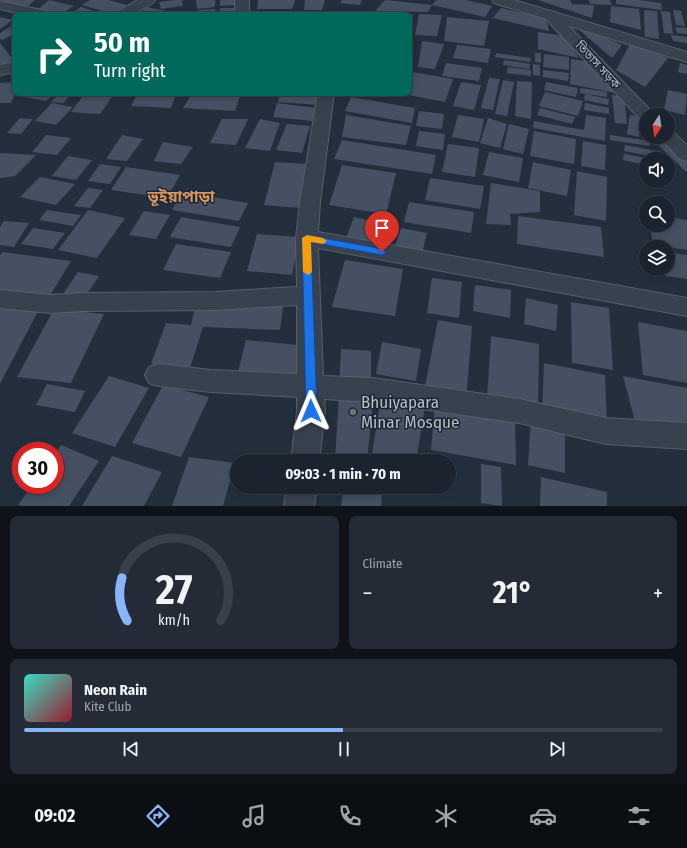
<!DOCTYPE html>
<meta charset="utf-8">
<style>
:root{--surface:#1b232e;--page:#242b36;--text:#f1f3f6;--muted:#a0a4aa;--line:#39404a;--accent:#8ab4f8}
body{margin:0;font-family:"Fira Sans Condensed","Noto Sans Bengali",sans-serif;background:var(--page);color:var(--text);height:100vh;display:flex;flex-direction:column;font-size:15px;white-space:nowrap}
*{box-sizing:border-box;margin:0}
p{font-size:13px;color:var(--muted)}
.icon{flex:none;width:22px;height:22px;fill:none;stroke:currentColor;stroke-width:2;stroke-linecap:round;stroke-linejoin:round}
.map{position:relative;height:506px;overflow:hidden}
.details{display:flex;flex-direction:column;gap:10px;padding:10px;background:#0f1319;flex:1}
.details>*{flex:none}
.banner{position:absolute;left:12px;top:12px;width:400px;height:84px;border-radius:8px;box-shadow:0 2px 10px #0003,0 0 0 1px var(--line);background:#00695c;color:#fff;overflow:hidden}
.needle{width:26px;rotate:192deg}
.buttons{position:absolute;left:639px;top:108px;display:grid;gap:8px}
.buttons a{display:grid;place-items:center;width:36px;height:36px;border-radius:50%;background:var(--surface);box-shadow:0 2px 10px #0003,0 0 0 1px var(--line);font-size:20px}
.speed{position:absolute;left:12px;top:442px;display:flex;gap:8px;font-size:20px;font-weight:700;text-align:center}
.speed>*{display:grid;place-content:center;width:52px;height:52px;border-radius:50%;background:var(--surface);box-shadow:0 2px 10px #0003,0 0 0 1px var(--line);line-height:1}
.speed .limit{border:6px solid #d22;background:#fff;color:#111}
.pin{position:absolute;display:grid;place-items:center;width:34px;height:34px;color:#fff;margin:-41px -17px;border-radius:50% 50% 50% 0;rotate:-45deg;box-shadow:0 0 4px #0007}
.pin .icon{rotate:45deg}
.me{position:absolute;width:44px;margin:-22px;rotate:359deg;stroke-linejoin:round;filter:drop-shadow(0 0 3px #0008)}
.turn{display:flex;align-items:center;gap:14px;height:84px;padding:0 16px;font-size:18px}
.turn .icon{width:52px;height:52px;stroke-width:2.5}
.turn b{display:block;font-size:28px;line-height:34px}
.big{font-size:30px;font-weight:700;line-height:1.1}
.details .widget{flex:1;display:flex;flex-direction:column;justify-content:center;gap:6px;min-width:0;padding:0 14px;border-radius:8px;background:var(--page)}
.details .dial{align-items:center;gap:0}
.dial svg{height:104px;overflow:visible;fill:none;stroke:var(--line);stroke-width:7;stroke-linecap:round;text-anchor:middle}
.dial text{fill:var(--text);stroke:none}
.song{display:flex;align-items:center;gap:12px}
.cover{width:48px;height:48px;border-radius:6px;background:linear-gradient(135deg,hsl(170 70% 55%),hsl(350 70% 35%))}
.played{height:4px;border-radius:2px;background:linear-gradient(90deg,var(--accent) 50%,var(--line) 50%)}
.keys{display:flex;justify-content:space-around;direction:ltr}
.heat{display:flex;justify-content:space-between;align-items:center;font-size:22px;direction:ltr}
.details .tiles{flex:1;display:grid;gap:10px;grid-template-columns:1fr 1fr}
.widget:last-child{grid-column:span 2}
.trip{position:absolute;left:230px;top:454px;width:226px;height:40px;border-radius:20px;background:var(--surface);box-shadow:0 2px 10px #0003,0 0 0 1px var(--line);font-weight:700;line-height:40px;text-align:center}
.tab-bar{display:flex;height:64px;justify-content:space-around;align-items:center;background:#0b0e12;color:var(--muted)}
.tab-bar .icon{width:28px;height:28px}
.tab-bar .on{color:var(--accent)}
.tab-bar b{font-size:18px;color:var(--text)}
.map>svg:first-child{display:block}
</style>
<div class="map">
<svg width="687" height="506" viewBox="0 0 687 506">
<rect width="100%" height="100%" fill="#242f3e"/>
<!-- building -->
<g fill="#455162">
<polygon points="3,0 35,0 28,6 0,3"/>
<polygon points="49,0 74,6 60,15 36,11"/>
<polygon points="90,0 108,0 127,5 115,15 82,5"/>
<polygon points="175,0 182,0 183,6 161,9 159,2"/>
<polygon points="196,0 215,0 215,7 197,9"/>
<polygon points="220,0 237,0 237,5 220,6"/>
<polygon points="258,0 295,0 292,9 257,9"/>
<polygon points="305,0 325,0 322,10 304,10"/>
<polygon points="342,0 362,0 360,5 340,3"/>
<polygon points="385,0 432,5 436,0 465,0 492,6 485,17 432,5 428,12 375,11"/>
<polygon points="538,0 570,0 572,4 594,5 592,18"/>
<polygon points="589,0 610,0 612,5 590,4"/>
<polygon points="616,0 639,0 661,3 662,10 616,4"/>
<polygon points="611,6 639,9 641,30 610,22"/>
<polygon points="81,7 107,15 68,15"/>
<polygon points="147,7 161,10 166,11 165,15 138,15"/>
<polygon points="220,8 236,8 236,15 219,15"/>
<polygon points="501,8 546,18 549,31 493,18"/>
<polygon points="215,9 215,15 198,15 198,10"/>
<polygon points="644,10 657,11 659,39 645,37"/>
<polygon points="673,10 681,11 685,26 676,25"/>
<polygon points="661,11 670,12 673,34 664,33"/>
<polygon points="258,12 303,13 303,15 258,15"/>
<polygon points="369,13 413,14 410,34 409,15 369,15"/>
<polygon points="419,14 442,15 437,36 415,35"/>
<polygon points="0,17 13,20 0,29"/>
<polygon points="447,17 489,21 484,46 444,41"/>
<polygon points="571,23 622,45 612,58"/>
<polygon points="15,24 15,33 3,40 0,39 0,33"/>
<polygon points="675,27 687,28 687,34 677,33"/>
<polygon points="538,32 564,36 579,58 538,49"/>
<polygon points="671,35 687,37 687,43 673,41"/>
<polygon points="422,41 444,44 435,69 418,67"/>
<polygon points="0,43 14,61 0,65"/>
<polygon points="630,44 668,58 645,87 616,70"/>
<polygon points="457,45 491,49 488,63 453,58"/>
<polygon points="496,53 531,58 530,62 495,57"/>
<polygon points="535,53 541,53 541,63 535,62"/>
<polygon points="544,54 569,57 569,70 543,67"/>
<polygon points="571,59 589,62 620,94 570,84"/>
<polygon points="504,60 530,64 529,69 503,65"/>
<polygon points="446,63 482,68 479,81 442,76"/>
<polygon points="680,63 687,65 687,74 678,72"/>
<polygon points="533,64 540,65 540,76 533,75"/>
<polygon points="508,67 531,70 531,76 507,73"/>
<polygon points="543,70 569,73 568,81 543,77"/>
<polygon points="412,72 453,79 445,102 403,94 409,93 409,80"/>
<polygon points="489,78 500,79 493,110 481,108"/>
<polygon points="503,80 514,82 507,116 495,114"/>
<polygon points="517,81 532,82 531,119 515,116"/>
<polygon points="15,82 15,94 11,103 0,103 0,83"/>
<polygon points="461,82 481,85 474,110 453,106"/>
<polygon points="546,82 578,88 576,97 544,90"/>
<polygon points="580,88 607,92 607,97 580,93"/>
<polygon points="668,90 687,94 685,115 664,110"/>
<polygon points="545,92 583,101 578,116 539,106"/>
<polygon points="23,93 54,93 46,101 20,96"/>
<polygon points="60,93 73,93 63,103 51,102"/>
<polygon points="85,93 115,93 100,114 71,112"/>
<polygon points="138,93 177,93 171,108 131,106"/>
<polygon points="192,93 241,93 235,111 183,108"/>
<polygon points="280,93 322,93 319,105 278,102"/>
<polygon points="585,94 609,99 608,105 584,100"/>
<polygon points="612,95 624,97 627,124 615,123"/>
<polygon points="351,97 415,108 412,123 345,111"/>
<polygon points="52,103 73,107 56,125 35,121"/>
<polygon points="277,103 316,108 312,121 273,117"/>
<polygon points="585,103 609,108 609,114 584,110"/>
<polygon points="540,108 575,117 572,124 537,115"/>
<polygon points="419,111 444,114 442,129 416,126"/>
<polygon points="346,115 411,126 406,145 342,137"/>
<polygon points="458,115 484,119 479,142 452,137"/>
<polygon points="586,115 606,118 605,141 533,128 534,121 584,130"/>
<polygon points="630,115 641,117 639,137 627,134"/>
<polygon points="20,118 33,119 21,134 7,133"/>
<polygon points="488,118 507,124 500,148 480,143"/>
<polygon points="222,119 248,119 236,145 210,143"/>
<polygon points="260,119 280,123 270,151 245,148"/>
<polygon points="287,124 310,126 302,153 276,150"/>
<polygon points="509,124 529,129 523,154 503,149"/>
<polygon points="419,131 445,134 443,150 416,146"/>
<polygon points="534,131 576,139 574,164 530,156"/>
<polygon points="46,135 71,138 57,155 32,152"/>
<polygon points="122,135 143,139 127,161 106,159"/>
<polygon points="610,135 649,141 650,146 610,140"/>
<polygon points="650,137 664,137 687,160 687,171 685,171"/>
<polygon points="342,140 436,155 432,174 334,159"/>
<polygon points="583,141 606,145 605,170 581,166"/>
<polygon points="163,142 193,147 181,164 154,161"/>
<polygon points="448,144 479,148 475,177 442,172"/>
<polygon points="625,145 662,152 662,158 624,151"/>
<polygon points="489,152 523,158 519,182 483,175"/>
<polygon points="0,153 36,155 15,176 0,178"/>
<polygon points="624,154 646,158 646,165 623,160"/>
<polygon points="68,156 92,160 76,180 52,176"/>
<polygon points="275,162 309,164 300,208 264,205"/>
<polygon points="533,162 571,170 567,196 528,188"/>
<polygon points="100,164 121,167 110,184 88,181"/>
<polygon points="342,165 396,173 386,214 329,205"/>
<polygon points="126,167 180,175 167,198 111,190"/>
<polygon points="577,171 607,177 606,221 574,215"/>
<polygon points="40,177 75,184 56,205 20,197"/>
<polygon points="430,178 484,186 480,209 425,200"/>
<polygon points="491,183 540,191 540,212 510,214 511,225 486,224"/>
<polygon points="88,188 103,190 90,208 74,206"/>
<polygon points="182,192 248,203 239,221 172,210"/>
<polygon points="409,202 474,212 471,233 404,222"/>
<polygon points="47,210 81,215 73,226 39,220"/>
<polygon points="88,210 125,218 97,258 58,250"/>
<polygon points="144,211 170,215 156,239 129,235"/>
<polygon points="518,216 601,227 604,257 517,244"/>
<polygon points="181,217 240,227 231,247 170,237"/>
<polygon points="354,217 380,223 373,243 346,238"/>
<polygon points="668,217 687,220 687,250 653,245 650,225 668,225"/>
<polygon points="4,221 29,223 14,247 0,245 0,227"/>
<polygon points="33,228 65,233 53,249 21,244"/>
<polygon points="401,228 427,233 422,254 394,249"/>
<polygon points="257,234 300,237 292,275 247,271"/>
<polygon points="176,244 231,252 220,278 163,270"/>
<polygon points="3,252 71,261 48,299 0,292 0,255"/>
<polygon points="668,252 687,255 687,279 666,276 665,269 668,269"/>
<polygon points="345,260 403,269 395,316 332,307"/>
<polygon points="78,272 99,276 84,298 63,294"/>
<polygon points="432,278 462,282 459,318 427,313"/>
<polygon points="475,285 511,290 510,318 473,311"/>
<polygon points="526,298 558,305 556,331 524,324"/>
<polygon points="571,302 609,308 613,370 572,363"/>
<polygon points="196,304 283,307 280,330 203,327 190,368 151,364 166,323 191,325"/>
<polygon points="0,308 38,311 0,384"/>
<polygon points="54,309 104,314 71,383 17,377"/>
<polygon points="438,320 472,326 466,401 424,391"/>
<polygon points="638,322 687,331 687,383 643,375"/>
<polygon points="491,336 539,344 538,408 487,398"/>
<polygon points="246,340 308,346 301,382 237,376"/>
<polygon points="382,342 421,349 416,381 376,374"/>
<polygon points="341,349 371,351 371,387 339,386"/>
<polygon points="544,363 605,375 607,427 542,413"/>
<polygon points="109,376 149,388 115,447 72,433"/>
<polygon points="623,376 687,388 687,428 636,425"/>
<polygon points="47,384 85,391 75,412 36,405"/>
<polygon points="163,385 209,397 181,457 132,443"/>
<polygon points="339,396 373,401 367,461 335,461"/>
<polygon points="381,397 425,406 416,461 371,461"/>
<polygon points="435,406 515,419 516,465 431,450"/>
<polygon points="531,419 565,427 565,473 528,465"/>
<polygon points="61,445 99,461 69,506 22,506 18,505 32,485 55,485 55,453"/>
<polygon points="112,456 162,472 144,506 82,506"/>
<polygon points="189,457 235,463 223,506 172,506"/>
<polygon points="481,464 501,467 502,506 481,503"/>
<polygon points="541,477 607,492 607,506 540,506"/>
<polygon points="344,487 383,487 381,506 341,506"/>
</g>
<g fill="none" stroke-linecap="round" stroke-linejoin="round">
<!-- minor casing -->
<g stroke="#565f6c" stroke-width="2">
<g id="minor">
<polygon points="138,0 155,0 153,3 132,15 115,15 117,12"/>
<rect x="235" y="0" width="14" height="15"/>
<polygon points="0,1 51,12 53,15 26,15 0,9"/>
<polygon points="550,11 555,12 655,115 646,115 646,120 640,119 545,18 543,15 545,12"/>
<polygon points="15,62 15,72 0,75 0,65"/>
<polygon points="318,93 334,93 320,202 318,232 687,298 687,316 318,248 323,376 373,378 519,399 606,418 687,423 687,449 606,444 519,423 373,402 324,399 325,411 319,461 291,461 297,411 297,397 211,392 158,386 149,383 145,375 149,367 158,364 211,370 297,374 297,305 215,310 81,311 50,313 0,308 0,290 50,295 81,293 215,292 297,287 296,238 300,202"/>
<polygon points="668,131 674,133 687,145 687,161 680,159 659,137 668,137"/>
<polygon points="287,487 317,487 314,506 284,506"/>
</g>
</g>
<!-- tertiary casing -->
<g stroke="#565f6c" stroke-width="2">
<polygon id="tertiary" points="492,0 514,0 687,52 687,62 494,3"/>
</g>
<!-- minor -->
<use href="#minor" fill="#38414e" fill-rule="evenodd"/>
<!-- tertiary -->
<use href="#tertiary" fill="#38414e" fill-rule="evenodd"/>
</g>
<!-- route -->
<polygon fill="#1a73e8" stroke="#114b97" points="307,235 382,249 387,252 382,255 311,242 317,411 315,414 311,416 307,414 306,411 302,238"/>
<!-- slow -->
<polygon fill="#f59e0b" points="307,235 323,238 327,241 323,244 311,242 312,272 308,275 303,272 302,238"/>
<!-- markers -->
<circle fill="#6b7280" stroke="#1d2633" stroke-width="1.5" cx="353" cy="412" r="4"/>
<g text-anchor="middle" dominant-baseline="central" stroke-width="3" stroke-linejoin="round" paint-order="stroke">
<!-- far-street labels -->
<g font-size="12" fill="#b4bcc9" stroke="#1d2633">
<text transform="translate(598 65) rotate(47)">তিতাস সড়ক</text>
</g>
<!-- quarter labels -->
<g font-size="16" font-weight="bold" fill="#d59563" stroke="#1d2633">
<text x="181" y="196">ভূইয়াপাড়া</text>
</g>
<!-- near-poi labels -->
<g font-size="17" fill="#b4bcc9" stroke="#1d2633" text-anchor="start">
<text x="361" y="402">Bhuiyapara<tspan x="361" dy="20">Minar Mosque</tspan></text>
</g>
</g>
</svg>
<div class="buttons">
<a><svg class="needle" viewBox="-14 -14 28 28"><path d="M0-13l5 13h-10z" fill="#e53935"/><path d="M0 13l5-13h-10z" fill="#a0a4aa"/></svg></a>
<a><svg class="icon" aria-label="sound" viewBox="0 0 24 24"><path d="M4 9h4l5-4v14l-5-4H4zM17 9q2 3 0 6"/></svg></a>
<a><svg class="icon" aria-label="search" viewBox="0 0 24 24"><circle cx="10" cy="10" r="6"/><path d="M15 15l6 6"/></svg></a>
<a><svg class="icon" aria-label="layers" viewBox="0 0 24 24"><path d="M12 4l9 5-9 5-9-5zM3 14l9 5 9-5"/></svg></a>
</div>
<div class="speed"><div class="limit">30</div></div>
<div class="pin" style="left:382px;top:252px;background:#d93025"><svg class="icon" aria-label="arrive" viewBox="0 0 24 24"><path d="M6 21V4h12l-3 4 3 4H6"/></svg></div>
<svg class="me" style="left:311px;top:411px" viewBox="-20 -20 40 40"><path d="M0-17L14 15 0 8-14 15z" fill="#1a73e8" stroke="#fff" stroke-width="4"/></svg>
<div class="trip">09:03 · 1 min · 70 m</div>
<div class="banner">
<div class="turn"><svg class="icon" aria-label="right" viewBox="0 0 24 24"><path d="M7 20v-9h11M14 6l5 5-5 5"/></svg><div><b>50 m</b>Turn right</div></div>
</div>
</div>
<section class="details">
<div class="tiles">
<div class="widget dial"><svg viewBox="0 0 100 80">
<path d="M14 69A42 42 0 1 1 86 69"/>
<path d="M14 69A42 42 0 0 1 10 36" stroke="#8ab4f8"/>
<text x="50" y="56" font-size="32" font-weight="700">27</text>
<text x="50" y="72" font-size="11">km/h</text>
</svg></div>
<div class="widget"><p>Climate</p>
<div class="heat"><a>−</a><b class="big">21°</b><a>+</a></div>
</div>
<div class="widget">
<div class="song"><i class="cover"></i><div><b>Neon Rain</b><p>Kite Club</p></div></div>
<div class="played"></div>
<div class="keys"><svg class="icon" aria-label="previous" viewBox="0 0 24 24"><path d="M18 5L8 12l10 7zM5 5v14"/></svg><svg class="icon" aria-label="pause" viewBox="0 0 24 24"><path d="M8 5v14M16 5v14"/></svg><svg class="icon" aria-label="next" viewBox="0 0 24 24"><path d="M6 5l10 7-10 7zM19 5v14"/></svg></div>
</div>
</div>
</section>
<nav class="tab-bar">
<b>09:02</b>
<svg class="icon on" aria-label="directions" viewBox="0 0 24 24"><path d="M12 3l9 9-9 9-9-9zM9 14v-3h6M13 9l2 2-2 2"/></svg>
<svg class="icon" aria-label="music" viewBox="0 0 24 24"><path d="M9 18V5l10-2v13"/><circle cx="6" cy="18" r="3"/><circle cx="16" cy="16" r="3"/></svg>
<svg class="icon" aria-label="phone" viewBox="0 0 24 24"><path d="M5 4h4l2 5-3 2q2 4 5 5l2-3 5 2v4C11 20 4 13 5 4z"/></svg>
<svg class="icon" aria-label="climate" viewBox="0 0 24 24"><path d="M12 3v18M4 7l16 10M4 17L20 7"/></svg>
<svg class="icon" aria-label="car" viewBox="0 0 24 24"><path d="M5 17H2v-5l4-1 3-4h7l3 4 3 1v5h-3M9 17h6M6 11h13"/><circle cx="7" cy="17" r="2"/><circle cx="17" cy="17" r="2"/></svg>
<svg class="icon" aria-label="filters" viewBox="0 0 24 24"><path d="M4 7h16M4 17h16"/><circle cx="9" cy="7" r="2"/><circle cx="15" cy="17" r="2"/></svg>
</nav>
